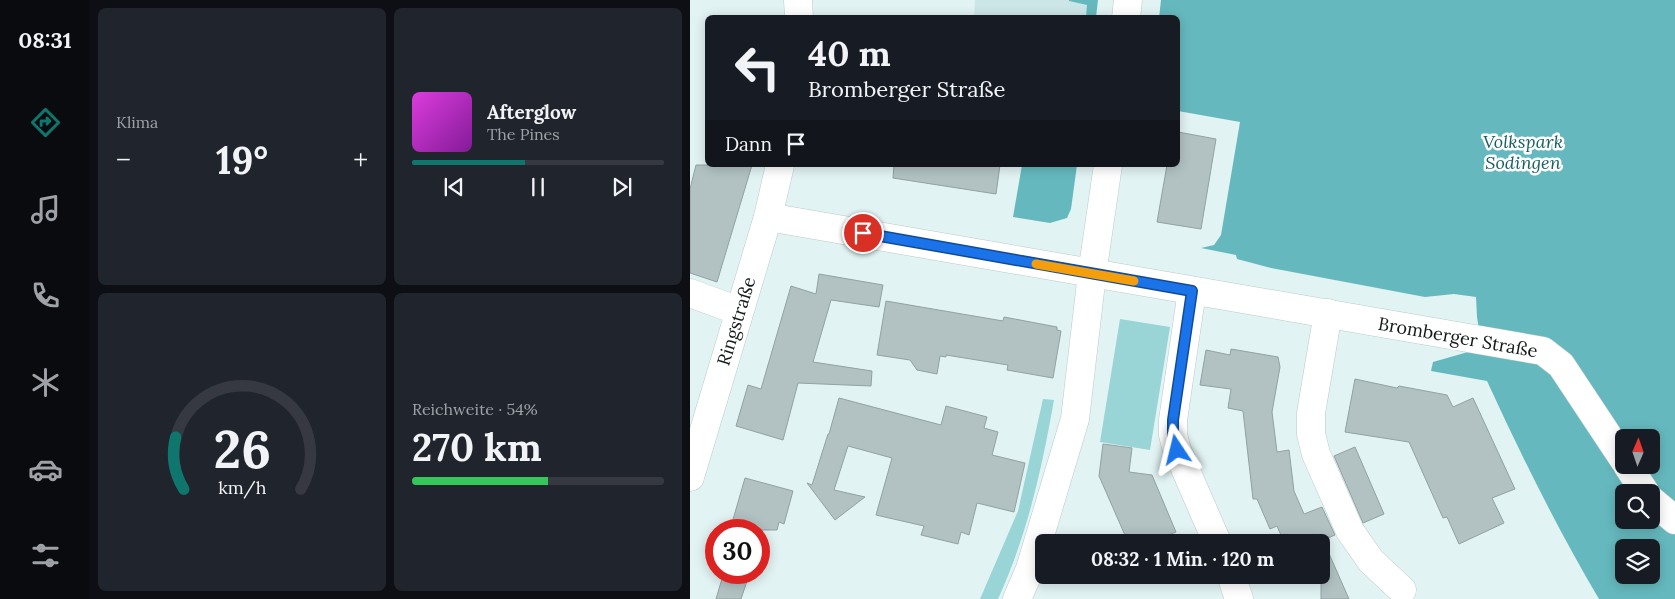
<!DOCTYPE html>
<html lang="de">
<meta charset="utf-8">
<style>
:root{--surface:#171b24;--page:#20242c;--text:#f1f3f6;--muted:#9ea1a6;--line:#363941;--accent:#0f766e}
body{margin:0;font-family:Lora,serif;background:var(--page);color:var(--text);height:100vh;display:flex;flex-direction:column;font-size:19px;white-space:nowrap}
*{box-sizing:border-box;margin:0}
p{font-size:16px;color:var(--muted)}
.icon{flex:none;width:28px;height:28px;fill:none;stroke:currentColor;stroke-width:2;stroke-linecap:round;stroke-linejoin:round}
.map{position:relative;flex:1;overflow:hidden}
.details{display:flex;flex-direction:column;gap:8px;padding:8px;background:#0d0f14;width:600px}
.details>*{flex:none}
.top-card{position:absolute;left:15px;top:15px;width:475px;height:152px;border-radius:8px;box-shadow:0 2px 12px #0003;background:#171b24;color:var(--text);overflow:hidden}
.needle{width:32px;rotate:2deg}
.fabs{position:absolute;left:925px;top:429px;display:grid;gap:10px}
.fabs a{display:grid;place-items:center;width:45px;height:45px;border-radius:8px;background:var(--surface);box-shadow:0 2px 12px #0003;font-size:25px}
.speed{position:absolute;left:15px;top:519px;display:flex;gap:10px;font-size:25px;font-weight:700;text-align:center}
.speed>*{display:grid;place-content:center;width:65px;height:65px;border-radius:50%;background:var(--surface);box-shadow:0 2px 12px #0003;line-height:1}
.speed .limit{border:8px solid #d22;background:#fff;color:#111}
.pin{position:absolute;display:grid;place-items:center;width:42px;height:42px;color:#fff;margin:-21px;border:2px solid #fff;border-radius:50%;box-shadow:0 1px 5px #0007}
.me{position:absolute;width:55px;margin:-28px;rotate:350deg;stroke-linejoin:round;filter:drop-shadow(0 0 4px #0008)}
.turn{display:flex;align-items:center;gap:18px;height:105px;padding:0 20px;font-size:22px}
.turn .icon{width:65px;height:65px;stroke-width:2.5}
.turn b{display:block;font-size:35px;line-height:42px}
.then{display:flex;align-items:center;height:48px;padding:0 20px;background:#0003;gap:10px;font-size:19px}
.big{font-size:38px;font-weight:800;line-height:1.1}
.details .card{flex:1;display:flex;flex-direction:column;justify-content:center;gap:8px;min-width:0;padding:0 18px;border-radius:8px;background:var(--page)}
.details .dial{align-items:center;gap:0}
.dial svg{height:130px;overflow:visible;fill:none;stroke:var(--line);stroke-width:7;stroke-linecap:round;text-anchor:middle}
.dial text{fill:var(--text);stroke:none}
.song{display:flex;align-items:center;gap:15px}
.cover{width:60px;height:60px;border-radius:8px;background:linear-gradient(135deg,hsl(300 70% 55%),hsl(290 70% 35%))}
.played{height:5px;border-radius:2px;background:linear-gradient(90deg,var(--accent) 45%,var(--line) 45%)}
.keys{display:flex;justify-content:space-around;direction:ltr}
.heat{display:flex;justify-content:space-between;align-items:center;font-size:28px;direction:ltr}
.charge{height:8px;border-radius:4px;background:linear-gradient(90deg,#34c759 54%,var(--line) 0)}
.details .tiles{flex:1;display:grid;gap:8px;grid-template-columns:repeat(2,1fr)}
.trip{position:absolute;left:345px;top:534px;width:295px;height:50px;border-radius:8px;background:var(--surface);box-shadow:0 2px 12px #0003;font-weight:800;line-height:50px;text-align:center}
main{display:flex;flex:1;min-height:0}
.menu{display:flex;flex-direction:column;width:90px;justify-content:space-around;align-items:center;background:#090b0e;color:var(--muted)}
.menu .icon{width:35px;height:35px}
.menu .current{color:var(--accent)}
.menu b{font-size:22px;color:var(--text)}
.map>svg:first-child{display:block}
</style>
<main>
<nav class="menu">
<b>08:31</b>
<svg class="icon current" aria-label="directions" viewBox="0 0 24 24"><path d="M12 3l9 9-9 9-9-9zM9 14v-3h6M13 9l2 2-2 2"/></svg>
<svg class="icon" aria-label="music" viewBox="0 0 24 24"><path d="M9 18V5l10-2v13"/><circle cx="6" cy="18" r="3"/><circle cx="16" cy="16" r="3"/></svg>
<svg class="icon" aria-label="phone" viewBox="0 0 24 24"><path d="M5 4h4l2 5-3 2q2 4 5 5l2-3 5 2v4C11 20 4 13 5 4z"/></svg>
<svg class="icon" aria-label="climate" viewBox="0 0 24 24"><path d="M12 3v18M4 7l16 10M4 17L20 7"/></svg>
<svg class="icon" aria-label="car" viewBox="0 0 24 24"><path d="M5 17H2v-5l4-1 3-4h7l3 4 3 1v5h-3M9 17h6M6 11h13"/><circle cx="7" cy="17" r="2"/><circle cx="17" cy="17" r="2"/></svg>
<svg class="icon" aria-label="filters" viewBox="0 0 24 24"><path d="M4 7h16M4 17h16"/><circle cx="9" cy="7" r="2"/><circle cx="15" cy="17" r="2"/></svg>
</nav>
<section class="details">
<div class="tiles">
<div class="card"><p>Klima</p>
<div class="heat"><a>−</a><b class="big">19°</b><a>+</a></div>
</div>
<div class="card">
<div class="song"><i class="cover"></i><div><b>Afterglow</b><p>The Pines</p></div></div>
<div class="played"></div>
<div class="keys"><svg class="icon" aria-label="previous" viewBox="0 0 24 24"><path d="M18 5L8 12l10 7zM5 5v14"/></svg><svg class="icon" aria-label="pause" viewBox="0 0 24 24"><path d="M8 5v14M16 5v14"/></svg><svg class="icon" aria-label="next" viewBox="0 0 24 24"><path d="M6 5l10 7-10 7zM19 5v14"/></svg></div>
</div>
<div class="card dial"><svg viewBox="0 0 100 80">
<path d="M14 69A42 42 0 1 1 86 69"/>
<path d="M14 69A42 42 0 0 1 9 37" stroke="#0f766e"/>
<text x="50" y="56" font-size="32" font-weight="700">26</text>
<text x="50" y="72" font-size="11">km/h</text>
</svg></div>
<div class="card"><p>Reichweite · 54%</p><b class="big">270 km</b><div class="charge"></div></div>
</div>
</section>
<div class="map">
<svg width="985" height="599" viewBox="0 0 985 599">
<rect width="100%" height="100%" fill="#e2f3f3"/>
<!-- built -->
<polygon fill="#cce6e8" points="285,0 379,0 379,1 398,5 396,17 284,17"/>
<!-- green -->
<g fill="#99d4d7">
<polygon points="430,319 480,327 460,450 410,442"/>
<path d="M353,399L364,400C352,468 337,536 308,599H290L328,511Z"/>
</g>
<!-- forest -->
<g fill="#65b9be" fill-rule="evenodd">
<polygon points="379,0 408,0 406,17 396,17 397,5 379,1"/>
<path d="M471,0H985V599H909C867,528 831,455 797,381L741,371L743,362L792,348L787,317L786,297L764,294L735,297L581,268L547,259L546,255L511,248L524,245L531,235L550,122L488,111V18H469ZM934,438H961V465H934ZM934,492H961V520H934ZM934,548H961V575H934Z"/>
<polygon points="332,165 387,165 381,209 377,218 360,223 323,217"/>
</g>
<!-- building -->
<g fill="#b2c2c3" stroke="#92a1a2">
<polygon points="488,132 526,139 511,229 467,222 477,165 488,165"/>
<polygon points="6,165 62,165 27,282 0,273 0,189"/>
<polygon points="204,165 310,165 306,194 203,178"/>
<polygon points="129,274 193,285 189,307 141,300 123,362 182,371 181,386 108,383 93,440 46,426 58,385 71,389 101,286 126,294"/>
<polygon points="196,301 313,321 314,317 367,327 367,330 371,331 363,378 317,370 318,365 256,355 256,357 250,356 247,374 227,370 220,360 187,355"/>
<polygon points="541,349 588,357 590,367 582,412 587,452 599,450 604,491 614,514 632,507 645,535 633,540 659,599 631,599 631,541 628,542 594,542 587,526 580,529 567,499 563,499 553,411 538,408 541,389 510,385 516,350 540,355"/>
<polygon points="665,379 707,388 709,386 757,395 763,407 783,398 825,489 802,498 814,523 769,544 757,517 753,518 719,442 655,432"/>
<polygon points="149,398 251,425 256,406 297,417 294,428 308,432 302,455 335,463 324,512 287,503 279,535 271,532 268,544 231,535 234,526 186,515 202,458 158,446 144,490 175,497 145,520 117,483 122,485 138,434 139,434"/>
<polygon points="413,444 442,448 439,472 462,475 486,532 461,542 438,542 409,476"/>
<polygon points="665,447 694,514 673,523 644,456"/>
<polygon points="55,478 103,491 94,524 89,522 87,530 40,530"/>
<polygon points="34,572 60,572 51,599 26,599"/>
</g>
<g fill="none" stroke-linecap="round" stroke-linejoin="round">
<!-- minor casing -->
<g stroke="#bacacb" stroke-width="29">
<g id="minor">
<polyline points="108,0 109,18"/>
<polyline points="78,217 853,351 871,365 934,460"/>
<polyline points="502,291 483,420 483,435 487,450 527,542"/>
<polyline points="0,293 49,311"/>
<polyline points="638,313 621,413 621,434 626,454 660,531 681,561 712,590"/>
<polyline points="937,465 955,492"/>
<polyline points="0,477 78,217 90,165"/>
<polyline points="961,500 985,520"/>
<polyline points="541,575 549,599"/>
</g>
</g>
<!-- major casing -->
<g stroke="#bacacb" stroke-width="29">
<g id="major">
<polyline points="436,18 438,0"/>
<polyline points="327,599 340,569 385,419 402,274 418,165"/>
</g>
</g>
<!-- minor -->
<use href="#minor" stroke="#fff" stroke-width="28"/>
<!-- major -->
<use href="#major" stroke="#fff" stroke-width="28"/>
</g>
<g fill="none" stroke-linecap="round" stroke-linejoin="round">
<!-- route casing -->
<g stroke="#114b97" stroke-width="12">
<polyline id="route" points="173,233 502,291 483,420 483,435 487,450"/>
</g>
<!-- route -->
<use href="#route" stroke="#1a73e8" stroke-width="9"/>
<!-- slow -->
<polyline stroke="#f59e0b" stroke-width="9" points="346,264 444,281"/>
</g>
<g text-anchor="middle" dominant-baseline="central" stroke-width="5" stroke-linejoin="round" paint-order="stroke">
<!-- park labels -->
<g font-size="18" font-style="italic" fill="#185f63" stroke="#fff">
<text x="833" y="141">Volkspark<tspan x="833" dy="21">Sodingen</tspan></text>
</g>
<!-- street labels -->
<g font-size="18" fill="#141a1a" stroke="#fff">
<text transform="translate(46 321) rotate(-73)">Ringstraße</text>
<text transform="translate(768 337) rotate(10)">Bromberger Straße</text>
</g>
</g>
</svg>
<div class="fabs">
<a><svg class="needle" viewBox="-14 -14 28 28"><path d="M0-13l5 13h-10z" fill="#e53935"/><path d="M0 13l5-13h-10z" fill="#9ea1a6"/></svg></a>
<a><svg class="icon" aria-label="search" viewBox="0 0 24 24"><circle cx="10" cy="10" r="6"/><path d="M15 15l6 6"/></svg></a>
<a><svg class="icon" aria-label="layers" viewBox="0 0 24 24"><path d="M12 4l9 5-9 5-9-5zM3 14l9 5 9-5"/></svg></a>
</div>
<div class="speed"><div class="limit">30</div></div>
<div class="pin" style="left:173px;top:233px;background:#d93025"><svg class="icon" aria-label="arrive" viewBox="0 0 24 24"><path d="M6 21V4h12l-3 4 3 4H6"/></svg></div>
<svg class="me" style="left:487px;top:450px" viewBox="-20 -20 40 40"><path d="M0-17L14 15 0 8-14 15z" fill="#1a73e8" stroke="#fff" stroke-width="4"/></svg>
<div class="trip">08:32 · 1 Min. · 120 m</div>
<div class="top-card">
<div class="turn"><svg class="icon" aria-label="left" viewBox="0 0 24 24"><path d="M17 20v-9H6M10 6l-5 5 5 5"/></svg><div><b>40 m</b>Bromberger Straße</div></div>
<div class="then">Dann<svg class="icon" aria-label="arrive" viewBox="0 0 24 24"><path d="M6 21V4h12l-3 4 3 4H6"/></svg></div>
</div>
</div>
</main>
